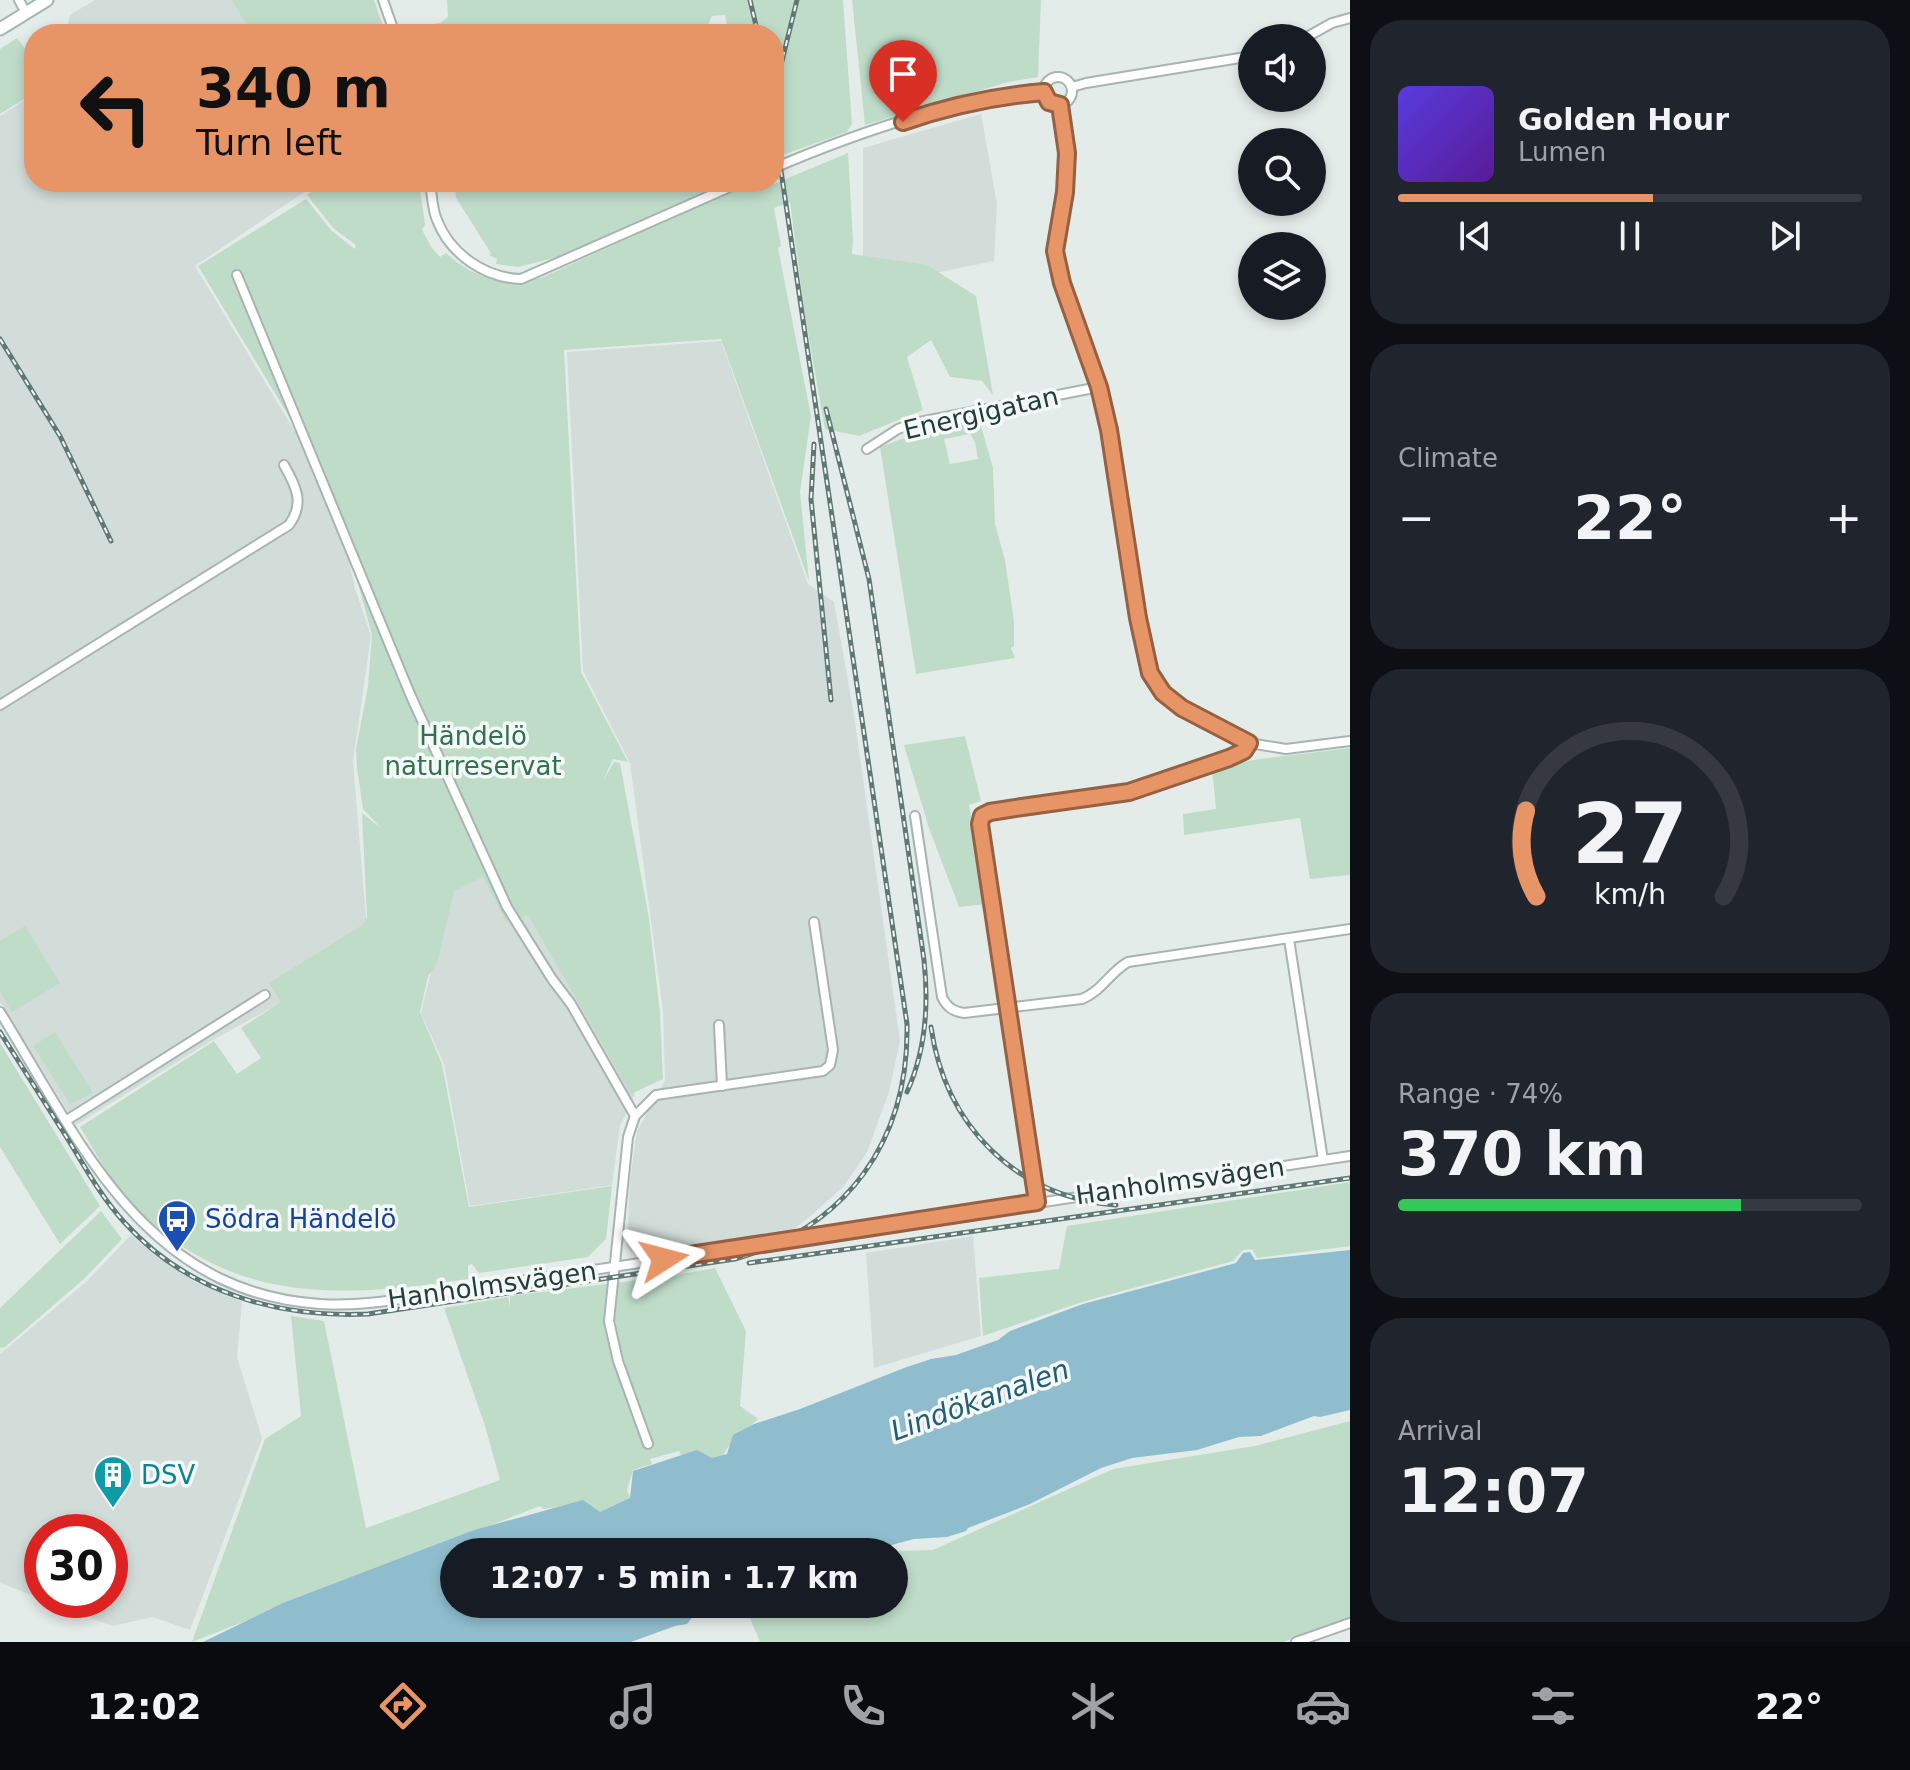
<!DOCTYPE html>
<meta charset="utf-8">
<style>
:root{--surface:#171b24;--page:#20242c;--text:#f1f3f6;--muted:#9ea1a6;--line:#363941;--accent:#e79467}
body{margin:0;font-family:"DejaVu Sans",sans-serif;background:var(--page);color:var(--text);height:100vh;display:flex;flex-direction:column;font-size:30px;white-space:nowrap}
*{box-sizing:border-box;margin:0}
p{font-size:26px;color:var(--muted)}
.icon{flex:none;width:44px;height:44px;fill:none;stroke:currentColor;stroke-width:2;stroke-linecap:round;stroke-linejoin:round}
.map{position:relative;flex:1;overflow:hidden}
.drawer{display:flex;flex-direction:column;gap:20px;padding:20px;background:#0d0f14;width:560px}
.drawer>*{flex:none}
.top-card{position:absolute;left:24px;top:24px;width:760px;height:168px;border-radius:32px;box-shadow:0 4px 12px #0003;background:#e79467;color:#111;overflow:hidden}
.controls{position:absolute;left:1238px;top:24px;display:grid;gap:16px}
.controls a{display:grid;place-items:center;width:88px;height:88px;border-radius:50%;background:var(--surface);box-shadow:0 4px 12px #0003;font-size:40px}
.speed{position:absolute;left:24px;top:1514px;display:flex;gap:16px;font-size:40px;font-weight:700;text-align:center}
.speed>*{display:grid;place-content:center;width:104px;height:104px;border-radius:50%;background:var(--surface);box-shadow:0 4px 12px #0003;line-height:1}
.speed .limit{border:12px solid #d22;background:#fff;color:#111}
.pin{position:absolute;display:grid;place-items:center;width:68px;height:68px;color:#fff;margin:-82px -34px;border-radius:50% 50% 50% 0;rotate:-45deg;box-shadow:0 0 8px #0007}
.pin .icon{rotate:45deg}
.me{position:absolute;width:88px;margin:-44px;rotate:81deg;stroke-linejoin:round;filter:drop-shadow(0 0 6px #0008)}
.turn{display:flex;align-items:center;gap:28px;height:168px;padding:0 40px;font-size:36px}
.turn .icon{width:104px;height:104px;stroke-width:2.5}
.turn b{display:block;font-size:56px;line-height:68px}
.big{font-size:60px;font-weight:600;line-height:1.1}
.drawer .widget{flex:1;display:flex;flex-direction:column;justify-content:center;gap:12px;min-width:0;padding:0 28px;border-radius:32px;background:var(--page)}
.drawer .dial{align-items:center;gap:0}
.dial svg{height:208px;overflow:visible;fill:none;stroke:var(--line);stroke-width:7;stroke-linecap:round;text-anchor:middle}
.dial text{fill:var(--text);stroke:none}
.song{display:flex;align-items:center;gap:24px}
.cover{width:96px;height:96px;border-radius:12px;background:linear-gradient(135deg,hsl(250 70% 55%),hsl(270 70% 35%))}
.played{height:8px;border-radius:4px;background:linear-gradient(90deg,var(--accent) 55%,var(--line) 55%)}
.keys{display:flex;justify-content:space-around;direction:ltr}
.heat{display:flex;justify-content:space-between;align-items:center;font-size:44px;direction:ltr}
.charge{height:12px;border-radius:6px;background:linear-gradient(90deg,#34c759 74%,var(--line) 0)}
.trip{position:absolute;left:440px;top:1538px;width:468px;height:80px;border-radius:40px;background:var(--surface);box-shadow:0 4px 12px #0003;font-weight:600;line-height:80px;text-align:center}
.menu{display:flex;height:128px;justify-content:space-around;align-items:center;background:#090b0e;color:var(--muted)}
.menu .icon{width:56px;height:56px}
.menu .active{color:var(--accent)}
.menu b{font-size:36px;color:var(--text)}
main{display:flex;flex:1;min-height:0}
.map>svg:first-child{display:block}
</style>
<main>
<div class="map">
<svg width="1350" height="1642" viewBox="0 0 1350 1642">
<rect width="100%" height="100%" fill="#e4ece9"/>
<!-- built -->
<g fill="#d2dcd9">
<polygon points="95,0 242,0 264,34 65,34 70,15"/>
<polygon points="34,94 34,182 319,182 195,266 297,435 346,548 355,588 371,636 353,761 367,930 284,1001 211,1041 76,1125 0,1002 0,116"/>
<polygon points="981,114 997,204 994,261 920,276 863,261 863,148"/>
<polygon points="721,341 808,584 834,602 854,715 900,1041 889,1092 867,1152 844,1186 814,1213 790,1232 633,1254 627,1247 630,1180 637,1131 665,1080 663,1011 630,763 583,671 567,352"/>
<polygon points="484,872 530,912 635,1094 620,1126 612,1185 470,1206 444,1064 421,1013 451,888"/>
<polygon points="131,1235 152,1253 195,1282 242,1302 237,1357 262,1438 190,1630 153,1617 112,1626 45,1600 110,1600 110,1532 42,1532 42,1599 0,1583 0,1354 86,1282"/>
<polygon points="973,1236 981,1336 874,1368 866,1253"/>
</g>
<!-- green -->
<g fill="#bfdcc9" fill-rule="evenodd">
<polygon points="232,0 374,0 386,34 252,34"/>
<polygon points="447,0 843,0 852,124 847,132 774,158 774,34 729,34 725,15 712,16 705,31 707,34 431,34 432,24 440,23 448,17"/>
<polygon points="852,0 1041,0 1038,77 1008,82 865,125"/>
<polygon points="17,38 34,61 34,93 0,114 0,49"/>
<path d="M848,153L853,240L852,254L927,265L976,296L993,395L982,381L950,377L931,340L907,357L923,410L859,436L825,429L805,316L790,202L774,208L781,246L778,248L811,416L800,492L809,581L721,339L564,350L581,672L628,762L613,759L603,781L614,762L620,763L649,918L660,1013L663,1079L631,1094L528,915L506,922L483,877L454,891L437,964L428,976L420,1012L442,1064L469,1207L612,1186L606,1239L588,1257L479,1273L472,1264L468,1265V1279C369,1293 277,1305 188,1250C164,1236 139,1217 123,1195C107,1174 94,1150 80,1127L214,1041L237,1074L261,1058L241,1028L281,1002L269,983L361,926L367,918L362,813L382,829L363,809L357,768L356,749L368,686L372,635L348,546L299,433L198,266L306,199L332,231L355,249L356,245L334,229L307,195L326,182H419L425,224L422,230L432,248L440,257L446,253C474,279 504,286 541,278L752,182H761L764,188Z"/>
<polygon points="455,182 734,182 558,257 518,267 496,264 497,259 489,255 491,253 456,198"/>
<path d="M979,419L993,468L995,524L1005,560L1014,621V646L1011,648L1015,658L916,674L880,447L925,430ZM970,434L975,442L978,459L950,464L944,439Z"/>
<polygon points="965,736 981,801 969,805 986,904 959,907 929,828 904,745"/>
<polygon points="1350,748 1350,875 1310,879 1300,818 1184,835 1183,814 1216,809 1212,768 1259,759"/>
<polygon points="25,926 60,983 12,1012 0,992 0,941"/>
<polygon points="55,1032 93,1093 70,1104 33,1046"/>
<polygon points="0,1043 100,1206 60,1244 0,1147"/>
<polygon points="1350,1182 1350,1246 1257,1258 1252,1249 1243,1250 1233,1261 1082,1302 983,1336 979,1278 1059,1269 1067,1226"/>
<polygon points="101,1211 122,1239 85,1278 5,1347 0,1348 0,1308"/>
<polygon points="715,1268 746,1331 740,1406 758,1419 728,1447 720,1460 681,1455 679,1451 650,1459 652,1464 633,1470 627,1490 631,1500 597,1513 582,1503 544,1509 540,1506 192,1642 265,1439 301,1416 291,1316 324,1321 366,1528 500,1480 485,1426 444,1308 508,1297 510,1307 510,1296 671,1276"/>
<polygon points="1350,1421 1350,1618 1283,1642 760,1642 744,1604 894,1604 894,1552 829,1552 845,1548 900,1551 933,1550 1113,1469 1255,1446"/>
</g>
<!-- water -->
<polygon fill="#90bdcd" points="1350,1250 1350,1410 1320,1417 1314,1416 1261,1436 1239,1437 1197,1450 1132,1458 1101,1468 1030,1504 968,1528 966,1531 947,1537 914,1539 880,1548 869,1545 853,1547 834,1545 829,1550 821,1549 816,1542 811,1546 812,1552 454,1552 454,1604 733,1604 728,1609 713,1612 711,1605 705,1607 706,1612 694,1615 687,1624 675,1626 631,1642 203,1642 283,1603 474,1530 583,1500 600,1512 630,1498 633,1471 697,1450 712,1458 727,1454 733,1435 754,1424 800,1409 904,1368 931,1359 956,1355 998,1340 1010,1331 1083,1304 1236,1263 1243,1253 1250,1252 1255,1260"/>
<g fill="none" stroke-linecap="round" stroke-linejoin="round">
<!-- street casing -->
<g stroke="#a7b4b1" stroke-width="12">
<g id="street">
<polyline points="19,0 26,13"/>
<polyline points="383,0 395,34"/>
<polyline points="1305,38 1332,23 1350,18"/>
<circle cx="1058" cy="91" r="14"/>
<polyline points="1072,87 1086,83 1252,56"/>
<polyline points="1060,105 1067,153 1065,192 1055,251 1062,283 1099,387 1111,439 1138,618 1150,673 1163,693 1182,708 1249,743 1286,749 1350,741"/>
<path d="M774,168C859,132 951,100 1044,92"/>
<path d="M430,182C432,194 432,209 437,220C450,254 485,278 521,279L741,182"/>
<polyline points="237,275 410,694 507,907 552,979 571,1004 635,1116"/>
<polyline points="867,449 898,429 914,423 1099,387"/>
<path d="M0,705L289,525C305,503 296,486 284,465"/>
<path d="M915,816L942,997C947,1007 952,1011 964,1013L1082,999C1103,990 1109,973 1128,962L1350,929"/>
<polyline points="1289,939 1323,1160"/>
<path d="M0,1012C81,1143 144,1292 320,1304C362,1307 405,1298 447,1292L1350,1156"/>
<polyline points="719,1025 722,1086"/>
<polyline points="67,1120 265,995"/>
<polyline points="1037,1202 980,824 982,816 990,812 1022,807 1129,792 1229,758 1244,751 1249,743"/>
<polyline points="648,1444 618,1361 609,1321 628,1137 635,1116 656,1095 823,1071 830,1065 833,1050 814,922"/>
<polyline points="1296,1642 1350,1623"/>
</g>
</g>
<!-- secondary casing -->
<g stroke="#a3b7b2" stroke-width="15">
<polyline id="secondary" points="0,29 47,0"/>
</g>
<!-- street -->
<use href="#street" stroke="#fff" stroke-width="8"/>
<!-- secondary -->
<use href="#secondary" stroke="#fff" stroke-width="11"/>
<!-- rail casing -->
<g stroke="#5f7874" stroke-width="5">
<g id="rail">
<polyline points="750,0 758,34"/>
<polyline points="0,339 60,436 111,541"/>
<path d="M826,409L869,579L924,960C929,1006 926,1050 907,1092"/>
<polyline points="814,444 811,499 831,700"/>
<path d="M931,1027C945,1125 1015,1197 1116,1205"/>
<path d="M0,1032C23,1068 46,1105 69,1141C86,1169 102,1198 124,1222C187,1292 276,1318 368,1314L735,1259C847,1227 909,1141 907,1024L776,137L779,73L797,0"/>
<polyline points="749,1263 1350,1178"/>
</g>
</g>
<!-- rail -->
<use href="#rail" stroke="#f4f9f7" stroke-width="2" stroke-dasharray="6" stroke-linecap="butt"/>
</g>
<g fill="none" stroke-linecap="round" stroke-linejoin="round">
<!-- route casing -->
<g stroke="#966043" stroke-width="20">
<path id="route" d="M664,1259L1037,1202L980,824L982,816L990,812L1022,807L1129,792L1229,758L1244,751L1249,743L1182,708L1163,693L1150,673L1138,618L1109,430L1099,387L1062,283L1055,251L1065,192L1067,153L1060,105L1049,102L1044,92C996,96 949,106 903,122"/>
</g>
<!-- route -->
<use href="#route" stroke="#e79467" stroke-width="14"/>
</g>
<!-- icons -->
<defs>
<g id="bus-pin" transform="scale(2)"><path d="M0 17L-7.5 6A9.5 9.5 0 1 1 7.5 6Z" fill="#1a4fb4" stroke="#f4f9f7"/><path d="M-5-6H5V4H4V6H2V4H-2V6H-4V4H-5ZM-3.5-4V0h7V-4ZM-3.5 1.2v1.5H-2V1.2ZM2 1.2v1.5H3.5V1.2Z" fill="#fff"/></g>
<g id="building-pin" transform="scale(2)"><path d="M0 17L-7.5 6A9.5 9.5 0 1 1 7.5 6Z" fill="#0f9aa8" stroke="#f4f9f7"/><path d="M-4-6H4V6H1V3H-1V6H-4ZM-2.5-4.3h1.7v1.8h-1.7ZM.8-4.3h1.7v1.8H.8ZM-2.5-1h1.7V.8h-1.7ZM.8-1h1.7V.8H.8Z" fill="#fff"/></g>
</defs>
<g fill-rule="evenodd">
<use href="#bus-pin" x="177" y="1219"/>
<use href="#building-pin" x="113" y="1475"/>
</g>
<g text-anchor="middle" dominant-baseline="central" stroke-width="7" stroke-linejoin="round" paint-order="stroke">
<!-- street labels -->
<g font-size="26" fill="#253d39" stroke="#f4f9f7">
<text transform="translate(981 413) rotate(-13)">Energigatan</text>
<text transform="translate(1180 1181) rotate(-8)">Hanholmsvägen</text>
<text transform="translate(492 1285) rotate(-8)">Hanholmsvägen</text>
</g>
<!-- park labels -->
<g font-size="26" fill="#327051" stroke="#f4f9f7">
<text x="473" y="736">Händelö<tspan x="473" dy="30">naturreservat</tspan></text>
</g>
<!-- transit labels -->
<g font-size="26" fill="#164399" stroke="#f4f9f7" text-anchor="start">
<text x="205" y="1219">Södra Händelö</text>
</g>
<!-- culture labels -->
<g font-size="26" fill="#0d838f" stroke="#f4f9f7" text-anchor="start">
<text x="141" y="1475">DSV</text>
</g>
<!-- water labels -->
<g font-size="28" font-style="italic" fill="#235e74" stroke="#f4f9f7">
<text transform="translate(980 1400) rotate(-20)">Lindökanalen</text>
</g>
</g>
</svg>
<div class="controls">
<a><svg class="icon" aria-label="sound" viewBox="0 0 24 24"><path d="M4 9h4l5-4v14l-5-4H4zM17 9q2 3 0 6"/></svg></a>
<a><svg class="icon" aria-label="search" viewBox="0 0 24 24"><circle cx="10" cy="10" r="6"/><path d="M15 15l6 6"/></svg></a>
<a><svg class="icon" aria-label="layers" viewBox="0 0 24 24"><path d="M12 4l9 5-9 5-9-5zM3 14l9 5 9-5"/></svg></a>
</div>
<div class="speed"><div class="limit">30</div></div>
<div class="pin" style="left:903px;top:122px;background:#d93025"><svg class="icon" aria-label="arrive" viewBox="0 0 24 24"><path d="M6 21V4h12l-3 4 3 4H6"/></svg></div>
<svg class="me" style="left:664px;top:1259px" viewBox="-20 -20 40 40"><path d="M0-17L14 15 0 8-14 15z" fill="#e79467" stroke="#fff" stroke-width="4"/></svg>
<div class="trip">12:07 · 5 min · 1.7 km</div>
<div class="top-card">
<div class="turn"><svg class="icon" aria-label="left" viewBox="0 0 24 24"><path d="M17 20v-9H6M10 6l-5 5 5 5"/></svg><div><b>340 m</b>Turn left</div></div>
</div>
</div>
<section class="drawer">
<div class="widget">
<div class="song"><i class="cover"></i><div><b>Golden Hour</b><p>Lumen</p></div></div>
<div class="played"></div>
<div class="keys"><svg class="icon" aria-label="previous" viewBox="0 0 24 24"><path d="M18 5L8 12l10 7zM5 5v14"/></svg><svg class="icon" aria-label="pause" viewBox="0 0 24 24"><path d="M8 5v14M16 5v14"/></svg><svg class="icon" aria-label="next" viewBox="0 0 24 24"><path d="M6 5l10 7-10 7zM19 5v14"/></svg></div>
</div>
<div class="widget"><p>Climate</p>
<div class="heat"><a>−</a><b class="big">22°</b><a>+</a></div>
</div>
<div class="widget dial"><svg viewBox="0 0 100 80">
<path d="M14 69A42 42 0 1 1 86 69"/>
<path d="M14 69A42 42 0 0 1 10 36" stroke="#e79467"/>
<text x="50" y="56" font-size="32" font-weight="700">27</text>
<text x="50" y="72" font-size="11">km/h</text>
</svg></div>
<div class="widget"><p>Range · 74%</p><b class="big">370 km</b><div class="charge"></div></div>
<div class="widget"><p>Arrival</p><b class="big">12:07</b></div>
</section>
</main>
<nav class="menu">
<b>12:02</b>
<svg class="icon active" aria-label="directions" viewBox="0 0 24 24"><path d="M12 3l9 9-9 9-9-9zM9 14v-3h6M13 9l2 2-2 2"/></svg>
<svg class="icon" aria-label="music" viewBox="0 0 24 24"><path d="M9 18V5l10-2v13"/><circle cx="6" cy="18" r="3"/><circle cx="16" cy="16" r="3"/></svg>
<svg class="icon" aria-label="phone" viewBox="0 0 24 24"><path d="M5 4h4l2 5-3 2q2 4 5 5l2-3 5 2v4C11 20 4 13 5 4z"/></svg>
<svg class="icon" aria-label="climate" viewBox="0 0 24 24"><path d="M12 3v18M4 7l16 10M4 17L20 7"/></svg>
<svg class="icon" aria-label="car" viewBox="0 0 24 24"><path d="M5 17H2v-5l4-1 3-4h7l3 4 3 1v5h-3M9 17h6M6 11h13"/><circle cx="7" cy="17" r="2"/><circle cx="17" cy="17" r="2"/></svg>
<svg class="icon" aria-label="filters" viewBox="0 0 24 24"><path d="M4 7h16M4 17h16"/><circle cx="9" cy="7" r="2"/><circle cx="15" cy="17" r="2"/></svg>
<b>22°</b>
</nav>
